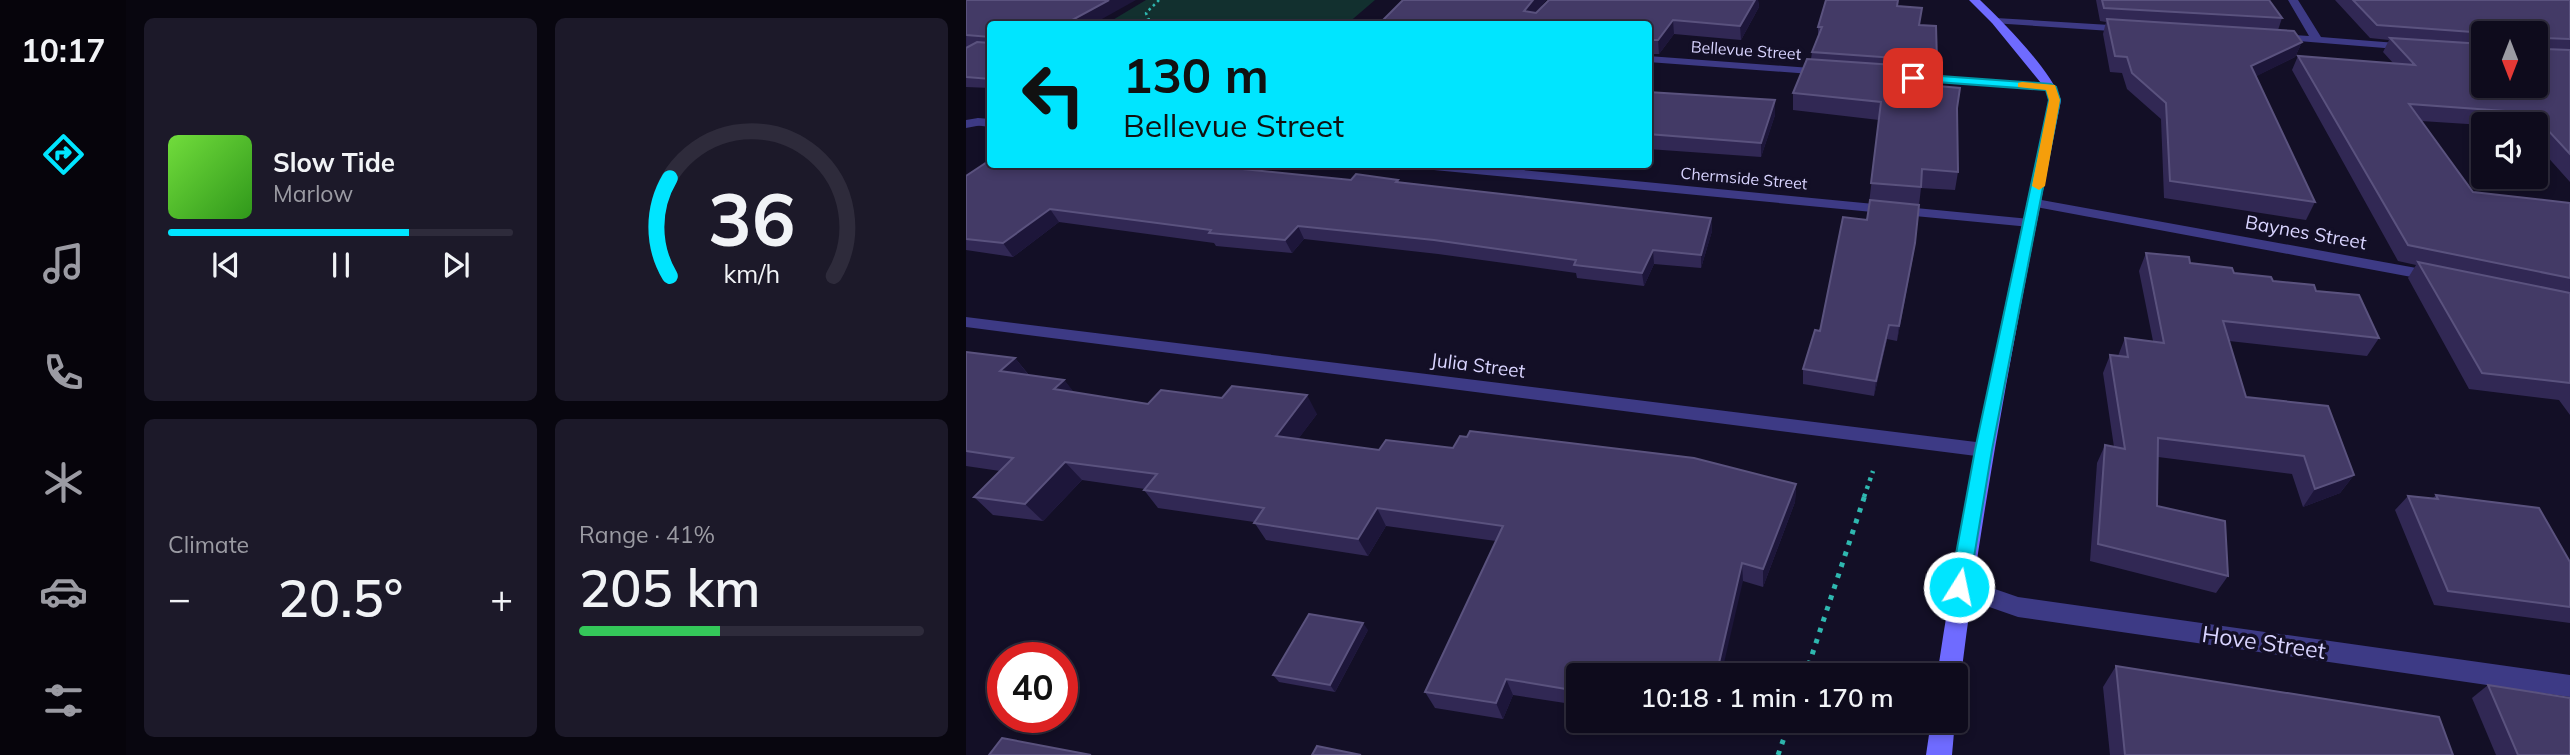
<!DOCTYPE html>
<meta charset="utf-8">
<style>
:root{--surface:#0e0b1c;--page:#1c1929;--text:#f1f3f6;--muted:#9b9ba3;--line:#2e2b3b;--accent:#00e5ff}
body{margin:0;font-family:Mulish,sans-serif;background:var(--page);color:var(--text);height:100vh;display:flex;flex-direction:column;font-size:26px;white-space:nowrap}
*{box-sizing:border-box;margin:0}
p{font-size:23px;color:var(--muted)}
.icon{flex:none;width:38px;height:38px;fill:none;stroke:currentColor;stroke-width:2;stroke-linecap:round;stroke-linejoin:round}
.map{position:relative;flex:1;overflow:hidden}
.drawer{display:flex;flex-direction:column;gap:18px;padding:18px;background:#08060f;width:840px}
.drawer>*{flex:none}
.guide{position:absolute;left:21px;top:21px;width:665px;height:147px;border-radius:7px;box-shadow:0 4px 10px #0003,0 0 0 2px var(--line);background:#00e5ff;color:#111;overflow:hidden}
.needle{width:46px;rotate:180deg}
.controls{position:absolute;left:1505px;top:21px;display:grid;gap:14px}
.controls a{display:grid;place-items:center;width:77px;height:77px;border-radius:7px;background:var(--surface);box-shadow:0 4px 10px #0003,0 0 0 2px var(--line);font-size:35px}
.speed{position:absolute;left:21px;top:642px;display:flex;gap:14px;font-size:35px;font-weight:700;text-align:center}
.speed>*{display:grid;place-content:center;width:91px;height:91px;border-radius:50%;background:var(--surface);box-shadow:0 4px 10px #0003,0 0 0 2px var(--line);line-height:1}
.speed .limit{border:10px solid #d22;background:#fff;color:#111}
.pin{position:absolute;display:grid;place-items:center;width:60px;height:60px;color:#fff;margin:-30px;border-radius:14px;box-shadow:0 4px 10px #0006}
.me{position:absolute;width:77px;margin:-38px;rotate:10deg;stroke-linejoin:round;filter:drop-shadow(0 0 5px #0008)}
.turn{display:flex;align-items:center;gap:24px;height:147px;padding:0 21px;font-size:32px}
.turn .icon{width:91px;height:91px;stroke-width:2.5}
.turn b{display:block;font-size:49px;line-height:60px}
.big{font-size:52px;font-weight:600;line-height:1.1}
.drawer .card{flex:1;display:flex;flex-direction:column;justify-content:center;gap:10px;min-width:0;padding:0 24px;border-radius:10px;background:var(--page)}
.drawer .dial{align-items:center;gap:0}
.dial svg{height:182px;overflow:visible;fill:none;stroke:var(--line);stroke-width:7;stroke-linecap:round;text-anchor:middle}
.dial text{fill:var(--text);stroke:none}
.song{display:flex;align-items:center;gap:21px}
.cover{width:84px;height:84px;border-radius:10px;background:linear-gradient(135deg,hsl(100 70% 55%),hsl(110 70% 35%))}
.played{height:7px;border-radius:4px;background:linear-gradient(90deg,var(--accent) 70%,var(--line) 70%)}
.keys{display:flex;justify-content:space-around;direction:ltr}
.heat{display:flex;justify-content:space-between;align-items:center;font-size:38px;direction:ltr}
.charge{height:10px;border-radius:5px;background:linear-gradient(90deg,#34c759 41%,var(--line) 0)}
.drawer .tiles{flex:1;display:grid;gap:18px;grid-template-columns:repeat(2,1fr)}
.trip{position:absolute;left:600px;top:663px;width:402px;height:70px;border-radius:7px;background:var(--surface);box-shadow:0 4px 10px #0003,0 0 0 2px var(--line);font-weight:600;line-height:70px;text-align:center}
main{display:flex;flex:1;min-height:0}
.dock{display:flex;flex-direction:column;width:126px;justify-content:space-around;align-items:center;background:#06040b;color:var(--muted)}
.dock .icon{width:49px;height:49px}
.dock .on{color:var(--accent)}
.dock b{font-size:32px;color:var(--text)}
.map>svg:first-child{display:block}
</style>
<main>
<nav class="dock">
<b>10:17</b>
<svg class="icon on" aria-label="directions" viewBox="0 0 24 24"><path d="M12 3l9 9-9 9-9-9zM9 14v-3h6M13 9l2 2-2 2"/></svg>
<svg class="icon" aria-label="music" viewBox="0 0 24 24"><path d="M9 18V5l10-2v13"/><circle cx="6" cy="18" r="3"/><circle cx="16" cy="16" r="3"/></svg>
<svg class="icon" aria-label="phone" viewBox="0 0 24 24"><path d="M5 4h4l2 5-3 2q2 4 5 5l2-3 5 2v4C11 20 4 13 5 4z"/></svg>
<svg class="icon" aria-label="climate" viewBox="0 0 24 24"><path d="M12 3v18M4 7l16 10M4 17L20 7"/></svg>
<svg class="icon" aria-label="car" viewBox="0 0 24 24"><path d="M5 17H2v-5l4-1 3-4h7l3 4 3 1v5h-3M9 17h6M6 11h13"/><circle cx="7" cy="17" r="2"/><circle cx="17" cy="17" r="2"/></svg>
<svg class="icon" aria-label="filters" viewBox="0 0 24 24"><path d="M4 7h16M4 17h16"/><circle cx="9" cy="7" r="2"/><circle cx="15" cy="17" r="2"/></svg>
</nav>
<section class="drawer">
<div class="tiles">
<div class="card">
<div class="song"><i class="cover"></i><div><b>Slow Tide</b><p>Marlow</p></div></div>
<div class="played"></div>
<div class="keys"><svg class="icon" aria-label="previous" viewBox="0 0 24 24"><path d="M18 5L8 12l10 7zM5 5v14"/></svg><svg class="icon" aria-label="pause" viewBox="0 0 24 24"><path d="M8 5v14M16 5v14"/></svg><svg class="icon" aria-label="next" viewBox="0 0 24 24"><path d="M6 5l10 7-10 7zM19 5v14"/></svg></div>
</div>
<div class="card dial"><svg viewBox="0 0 100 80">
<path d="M14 69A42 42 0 1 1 86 69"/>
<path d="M14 69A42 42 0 0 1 14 26" stroke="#00e5ff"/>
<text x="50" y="56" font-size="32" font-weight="700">36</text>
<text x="50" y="72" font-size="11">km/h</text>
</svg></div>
<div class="card"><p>Climate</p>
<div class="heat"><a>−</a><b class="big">20.5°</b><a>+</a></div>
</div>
<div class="card"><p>Range · 41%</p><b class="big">205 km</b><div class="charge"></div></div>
</div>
</section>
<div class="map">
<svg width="1604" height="755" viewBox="0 0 1604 755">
<rect width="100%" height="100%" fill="#130f26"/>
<!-- green -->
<polygon fill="#12302f" points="180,0 409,0 381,24 195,24 145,21"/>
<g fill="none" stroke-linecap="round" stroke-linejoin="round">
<!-- path-far2 -->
<polyline stroke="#2fb8b0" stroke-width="2.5" stroke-dasharray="2.5 3.5" stroke-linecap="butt" points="193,0 180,13 182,19 198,24"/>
<!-- path-far1 -->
<polyline stroke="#2fb8b0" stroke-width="4.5" stroke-dasharray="3.5 5" stroke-linecap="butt" points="898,497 907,471"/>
<!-- path -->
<g stroke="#2fb8b0" stroke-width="5" stroke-dasharray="4.5 7" stroke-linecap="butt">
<polyline points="839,676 899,495"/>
<polyline points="812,755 824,721"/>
</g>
<!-- lane -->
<polygon fill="#3d3a85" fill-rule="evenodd" points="12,118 18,122 16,125 0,128 0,120"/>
<!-- street -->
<g fill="#3d3a85" fill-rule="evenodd">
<polygon points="1322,0 1332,0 1355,37 1443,44 1448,47 1443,50 1306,39 1305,37 1310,34 1343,36"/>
<polygon points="1030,18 1160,26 1165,29 1160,32 1026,23 1025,21"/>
<polygon points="682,56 858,69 864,72 858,75 682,62"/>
<polygon points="949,75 1085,84 1091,87 1085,90 945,80 945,76"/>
<polygon points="12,118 24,119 24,127 8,125 6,122"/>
<polygon points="441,164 494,164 1064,219 1071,223 1064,227 447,168"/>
<polygon points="1070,199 1467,271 1475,276 1467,281 1065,206 1063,203"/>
<polygon points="0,317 1018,443 1025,445 1027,450 1025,455 1018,457 0,327"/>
<polygon points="994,577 1052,597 1604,675 1604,697 1052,617 986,594 983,587 986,580"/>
</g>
<!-- secondary -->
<g fill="#6f6bff" fill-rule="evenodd">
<path d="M1003,0H1014C1038,23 1085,70 1095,100C1057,291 1019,482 995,676L990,684V676H971C1000,482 1042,291 1083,100L1079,88L1026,23Z"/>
<polygon points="965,721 989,721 986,755 960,755"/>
</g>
</g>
<!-- wall -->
<g fill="#312854" fill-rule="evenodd">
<polygon points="0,0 24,24 24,88 0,87 0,48 2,47 0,47"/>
<polygon points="580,0 569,13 570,13 583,0 792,0 793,7 775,40 708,34 693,54 686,54 687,65 682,73 682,24 413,24"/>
<polygon points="1130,0 1303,0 1316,18 1312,30 1336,42 1329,57 1290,76 1349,202 1340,220 1198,198 1195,119 1161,89 1156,73 1144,72 1137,34 1140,22 1134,21"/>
<path d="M1369,0H1604V182L1570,144V124H1517V125L1455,121L1507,192L1604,203V415L1593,400L1503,389L1442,278L1450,265L1432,261L1326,70L1332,56L1427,63L1417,52L1423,40L1404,38ZM1517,33H1570L1517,86Z"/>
<polygon points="931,6 954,25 971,61 970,68 972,86 991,108 992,172 989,190 955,188 947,257 931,341 921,339 908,396 837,384 837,369 901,220 913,120 827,110 827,93 845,59 846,52 852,38 852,27"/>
<polygon points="682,92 809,115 795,157 682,149"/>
<polygon points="0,176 432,180 433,182 745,218 746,231 735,268 688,264 678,286 611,278 610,273 472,254 338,239 326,253 250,246 248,243 93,222 47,257 0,250"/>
<polygon points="1180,253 1350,291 1413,338 1401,356 1263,341 1280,397 1388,475 1374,493 1337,507 1326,474 1192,457 1191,506 1262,576 1250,593 1124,561 1131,463 1139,445 1148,447 1137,373 1144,355 1152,356 1159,338 1187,341 1173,271"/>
<polygon points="0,352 49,358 63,375 98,380 108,393 182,404 351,414 332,439 413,450 487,448 830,484 829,502 797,587 777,581 612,676 612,705 547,695 537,719 469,708 459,692 530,541 420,526 402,556 300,540 288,522 192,508 178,490 179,489 116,480 77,521 27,515 8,497 34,471 0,466"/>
<polygon points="1470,495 1604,562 1604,623 1468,605 1429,510 1442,496 1466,499"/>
<polygon points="402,630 369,692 313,682 307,675"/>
<polygon points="1150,666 1487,755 1144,755 1137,687"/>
<polygon points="1522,685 1604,755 1530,755 1506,698"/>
<polygon points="707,721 745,721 743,727"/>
</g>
<!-- shaded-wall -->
<g fill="#1d163a">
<polygon points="143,0 170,0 127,24 99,24"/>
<polygon points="567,0 580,0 560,24 558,11"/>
<polygon points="789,0 792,0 793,7 775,40 774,26"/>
<polygon points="707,20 708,34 693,54 692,40"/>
<polygon points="1336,42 1329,57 1279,82 1285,66"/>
<polygon points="686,51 687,65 682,73 682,57"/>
<polygon points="809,100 809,115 795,157 795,143"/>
<polygon points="84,209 93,222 47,257 37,243"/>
<polygon points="745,218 746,231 735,268 735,255"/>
<polygon points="332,226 338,239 326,253 319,240"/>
<polygon points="949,243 947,257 931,341 933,326"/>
<polygon points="687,250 688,264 678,286 676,273"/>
<polygon points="923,325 921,339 908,396 910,381"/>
<polygon points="49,358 64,377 34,371"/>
<polygon points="98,380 113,398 88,389"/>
<polygon points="341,395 351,414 321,454 310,436"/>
<polygon points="99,462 116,480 77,521 59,504"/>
<polygon points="1388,475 1374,493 1337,507 1349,489"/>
<polygon points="830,484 829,502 797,587 797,569"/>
<polygon points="411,508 420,526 402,556 392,539"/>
<polygon points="776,563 777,581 755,676 750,676"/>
<polygon points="397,623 402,630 369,692 364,685"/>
<polygon points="540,679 547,695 537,719 530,703"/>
</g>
<!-- building -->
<g fill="#433a66" stroke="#5a527e" stroke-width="2">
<polygon points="0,0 143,0 99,24 24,24 24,37 0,35"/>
<polygon points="437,0 567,0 558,11 570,13 583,0 789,0 774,26 707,20 692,40 682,40 682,24 413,24"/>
<polygon points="860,0 932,0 931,6 956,8 953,25 970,26 971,61 846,52 856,27 852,27"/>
<polygon points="1136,0 1303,0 1316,18 1138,8"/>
<polygon points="1387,0 1604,0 1604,39 1577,38 1579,49 1604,50 1604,154 1566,113 1443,104 1507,192 1604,203 1604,278 1442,245 1332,56 1449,65 1424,38 1517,44 1517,86 1570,86 1570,33 1520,33 1411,25"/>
<polygon points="1141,19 1328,31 1336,42 1285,66 1349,202 1204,181 1200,103 1166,73 1161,57 1149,56"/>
<polygon points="11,42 24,43 24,79 0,77 0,48"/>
<polygon points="841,59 972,68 972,86 994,88 991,108 992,172 956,169 955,187 905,183 915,102 827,93"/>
<polygon points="682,92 809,100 795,143 682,134"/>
<polygon points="24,160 24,164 227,164 385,180 390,174 432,180 430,182 745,218 735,255 687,250 676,273 608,265 610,260 468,240 332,226 319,240 243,233 245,230 84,209 37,243 0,239 0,176"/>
<polygon points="904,200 953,205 949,243 933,326 923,325 910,381 837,369 849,330 854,331 877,217 901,220"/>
<polygon points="1180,253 1223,257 1224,263 1266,268 1268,273 1305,277 1307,281 1348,285 1350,291 1393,295 1413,338 1257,321 1280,397 1362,406 1388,475 1349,489 1338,456 1192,438 1191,506 1259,521 1262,576 1132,544 1139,445 1159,449 1144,355 1162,357 1159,338 1198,343"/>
<polygon points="1452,262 1604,293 1604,383 1516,373"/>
<polygon points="0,352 49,358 34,371 98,380 88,389 182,404 195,390 256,398 266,386 341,395 310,436 413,450 420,440 487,448 494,436 501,437 504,431 728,458 830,484 797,569 776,563 750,676 612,676 612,691 540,679 530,703 459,692 537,526 411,508 392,539 288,523 298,508 178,490 191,474 99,462 59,504 8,497 47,458 0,451"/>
<polygon points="1470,495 1573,508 1604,562 1604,607 1482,591 1442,496 1472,499"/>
<polygon points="343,614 397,623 364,685 307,675"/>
<polygon points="1150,666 1473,717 1487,755 1159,755"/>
<polygon points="1522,685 1604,698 1604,755 1552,755"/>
<polygon points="36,738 125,755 23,755"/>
<polygon points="351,746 395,755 346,755"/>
</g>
<!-- route -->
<polygon fill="#00e5ff" stroke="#0095a6" stroke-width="2" points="947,74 1085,84 1090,87 1094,100 1026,450 1003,587 1000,594 993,596 986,594 984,587 1009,450 1083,100 1080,90 943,80 942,78"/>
<!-- slow -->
<polygon fill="#f59e0b" points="1056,82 1089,85 1094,100 1079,186 1073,190 1066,186 1083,100 1080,90 1052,87 1052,83"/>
<g text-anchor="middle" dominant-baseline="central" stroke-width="7" stroke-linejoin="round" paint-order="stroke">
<!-- far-street labels -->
<g font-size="16" fill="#d9d4ff" stroke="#130f26">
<text transform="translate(780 50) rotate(4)">Bellevue Street</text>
<text transform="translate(778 178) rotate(5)">Chermside Street</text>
</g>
<!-- street labels -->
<g font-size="19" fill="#d9d4ff" stroke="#130f26">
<text transform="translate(1340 232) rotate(10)">Baynes Street</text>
<text transform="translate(512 365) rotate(7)">Julia Street</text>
</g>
<!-- near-street labels -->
<g font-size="23" fill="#d9d4ff" stroke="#130f26">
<text transform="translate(1298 642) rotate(8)">Hove Street</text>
</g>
</g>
</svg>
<div class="controls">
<a><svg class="needle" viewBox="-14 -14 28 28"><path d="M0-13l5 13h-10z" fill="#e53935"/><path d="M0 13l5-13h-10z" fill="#9b9ba3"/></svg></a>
<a><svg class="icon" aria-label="sound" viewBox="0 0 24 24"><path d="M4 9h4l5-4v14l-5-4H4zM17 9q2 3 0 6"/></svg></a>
</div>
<div class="speed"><div class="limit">40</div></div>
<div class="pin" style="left:947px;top:78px;background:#d93025"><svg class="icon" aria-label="arrive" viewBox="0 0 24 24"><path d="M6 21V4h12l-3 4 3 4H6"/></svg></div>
<svg class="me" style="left:993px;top:587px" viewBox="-20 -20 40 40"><circle r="17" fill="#00e5ff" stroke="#fff" stroke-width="3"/><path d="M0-11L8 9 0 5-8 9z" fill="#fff"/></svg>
<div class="trip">10:18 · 1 min · 170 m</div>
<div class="guide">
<div class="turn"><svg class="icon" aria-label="left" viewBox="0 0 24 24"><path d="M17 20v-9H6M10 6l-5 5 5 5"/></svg><div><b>130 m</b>Bellevue Street</div></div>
</div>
</div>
</main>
